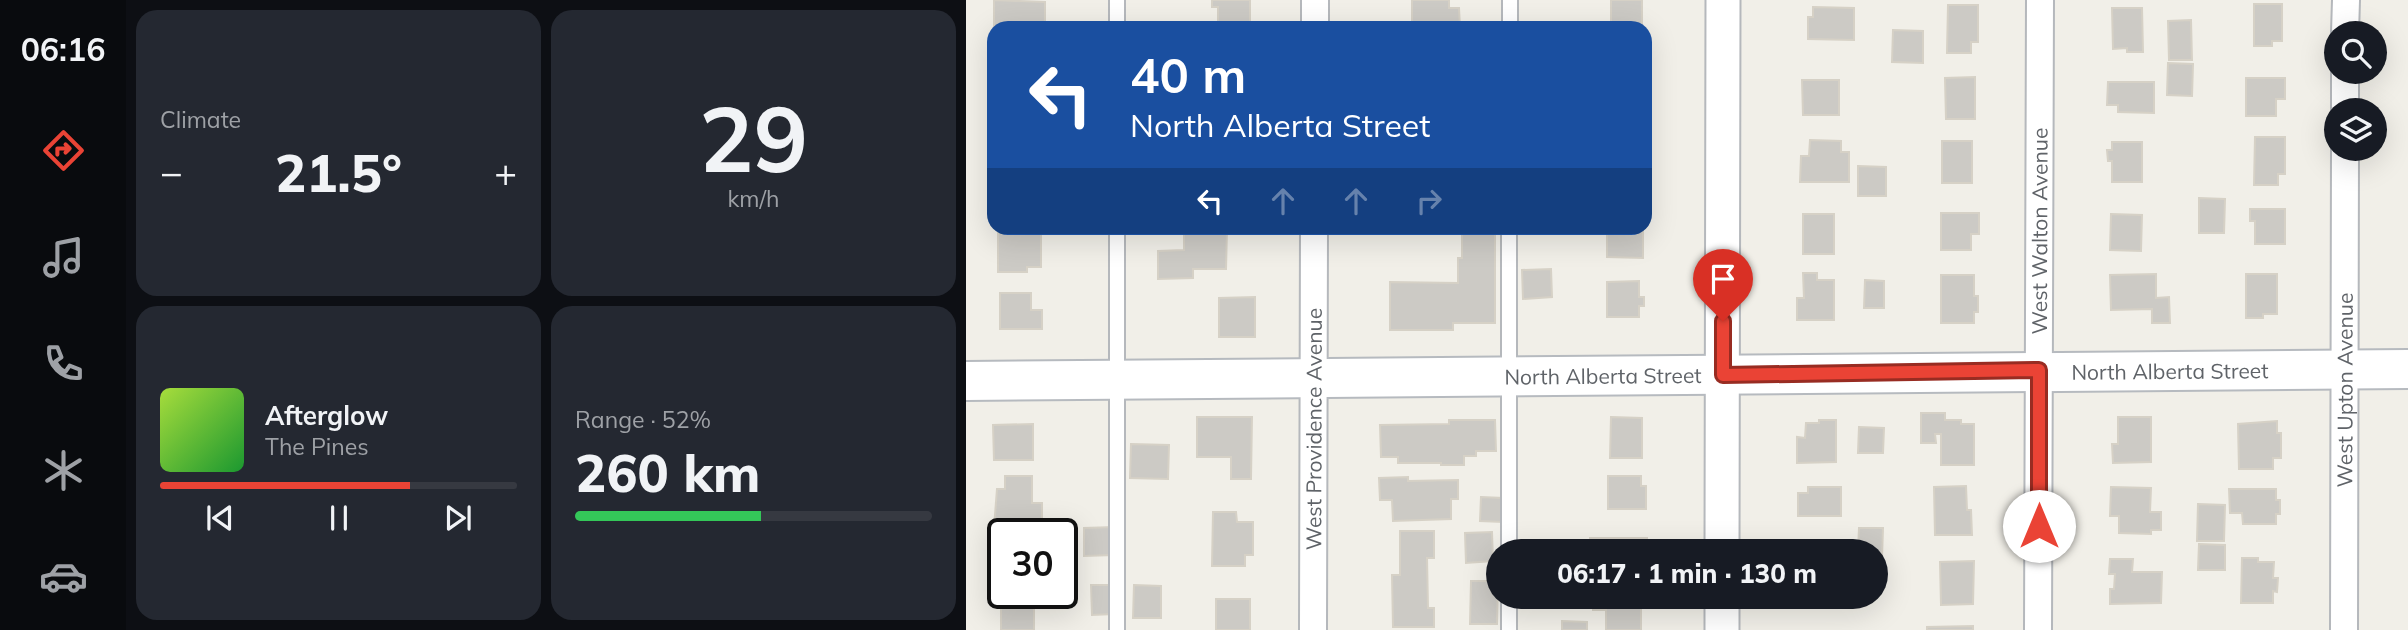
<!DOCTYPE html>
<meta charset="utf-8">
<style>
:root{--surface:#171b24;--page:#242831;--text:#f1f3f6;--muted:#9ea1a6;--line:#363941;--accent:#ea4335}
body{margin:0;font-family:Mulish,sans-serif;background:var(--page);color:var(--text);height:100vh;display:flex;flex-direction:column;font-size:26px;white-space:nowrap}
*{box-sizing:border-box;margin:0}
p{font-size:23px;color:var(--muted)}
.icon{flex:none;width:38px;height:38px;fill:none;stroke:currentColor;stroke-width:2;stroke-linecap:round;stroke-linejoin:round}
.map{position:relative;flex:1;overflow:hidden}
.drawer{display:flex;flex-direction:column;gap:10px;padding:10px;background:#0d0f14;width:840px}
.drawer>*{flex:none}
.top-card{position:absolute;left:21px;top:21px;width:665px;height:214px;border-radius:21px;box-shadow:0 7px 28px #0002;background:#1a4fa0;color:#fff;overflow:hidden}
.buttons{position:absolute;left:1358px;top:21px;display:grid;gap:14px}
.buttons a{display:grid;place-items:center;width:63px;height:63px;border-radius:50%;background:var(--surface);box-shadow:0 7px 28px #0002;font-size:35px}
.speed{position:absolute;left:21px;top:518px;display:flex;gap:14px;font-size:35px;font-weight:700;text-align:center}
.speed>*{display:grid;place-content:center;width:91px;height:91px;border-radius:50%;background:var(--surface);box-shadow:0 7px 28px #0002;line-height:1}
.speed .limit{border:4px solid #111;border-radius:10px;background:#fff;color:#111}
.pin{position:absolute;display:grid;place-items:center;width:60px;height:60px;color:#fff;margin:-72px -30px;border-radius:50% 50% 50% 0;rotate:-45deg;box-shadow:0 0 7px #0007}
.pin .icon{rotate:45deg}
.me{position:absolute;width:77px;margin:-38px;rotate:0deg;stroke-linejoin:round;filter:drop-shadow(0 0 5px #0008)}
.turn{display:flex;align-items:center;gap:24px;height:147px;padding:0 28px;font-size:32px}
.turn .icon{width:91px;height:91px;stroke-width:2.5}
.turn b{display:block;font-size:49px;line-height:60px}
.lanes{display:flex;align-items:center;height:66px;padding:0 28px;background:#0003;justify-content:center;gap:35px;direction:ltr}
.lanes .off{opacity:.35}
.big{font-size:52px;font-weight:800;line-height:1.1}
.drawer .card{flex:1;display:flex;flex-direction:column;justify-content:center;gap:10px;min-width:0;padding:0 24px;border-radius:21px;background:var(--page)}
.drawer .dial{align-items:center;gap:0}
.dial b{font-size:91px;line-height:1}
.song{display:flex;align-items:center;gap:21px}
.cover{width:84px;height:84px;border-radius:10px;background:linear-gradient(135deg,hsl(80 70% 55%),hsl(130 70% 35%))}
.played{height:7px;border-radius:4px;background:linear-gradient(90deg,var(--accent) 70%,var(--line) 70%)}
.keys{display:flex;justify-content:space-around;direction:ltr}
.heat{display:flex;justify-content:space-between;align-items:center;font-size:38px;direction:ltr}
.charge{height:10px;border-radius:5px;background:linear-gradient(90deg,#34c759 52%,var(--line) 0)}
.drawer .tiles{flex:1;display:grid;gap:10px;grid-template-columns:repeat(2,1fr)}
.trip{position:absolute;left:520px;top:539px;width:402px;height:70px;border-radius:35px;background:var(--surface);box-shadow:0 7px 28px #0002;font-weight:800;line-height:70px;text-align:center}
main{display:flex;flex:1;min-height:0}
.menu{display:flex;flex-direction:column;width:126px;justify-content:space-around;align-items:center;background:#090b0e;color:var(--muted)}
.menu .icon{width:49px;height:49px}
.menu .on{color:var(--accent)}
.menu b{font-size:32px;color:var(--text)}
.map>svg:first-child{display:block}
</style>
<main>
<nav class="menu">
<b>06:16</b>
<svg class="icon on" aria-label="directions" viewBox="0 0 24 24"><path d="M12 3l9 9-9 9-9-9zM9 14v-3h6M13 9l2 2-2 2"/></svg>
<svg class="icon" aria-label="music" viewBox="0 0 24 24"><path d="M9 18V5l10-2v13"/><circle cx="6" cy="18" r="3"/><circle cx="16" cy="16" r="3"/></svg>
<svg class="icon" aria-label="phone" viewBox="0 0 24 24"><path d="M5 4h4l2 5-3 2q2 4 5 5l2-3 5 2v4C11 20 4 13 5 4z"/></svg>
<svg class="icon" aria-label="climate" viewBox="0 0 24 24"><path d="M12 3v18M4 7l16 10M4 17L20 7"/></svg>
<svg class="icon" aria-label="car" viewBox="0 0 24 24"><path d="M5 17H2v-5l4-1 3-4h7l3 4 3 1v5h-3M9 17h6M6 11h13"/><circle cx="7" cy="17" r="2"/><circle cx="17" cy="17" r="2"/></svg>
</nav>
<section class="drawer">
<div class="tiles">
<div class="card"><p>Climate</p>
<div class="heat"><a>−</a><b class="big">21.5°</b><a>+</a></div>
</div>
<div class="card dial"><b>29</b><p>km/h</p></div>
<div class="card">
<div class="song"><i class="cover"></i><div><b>Afterglow</b><p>The Pines</p></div></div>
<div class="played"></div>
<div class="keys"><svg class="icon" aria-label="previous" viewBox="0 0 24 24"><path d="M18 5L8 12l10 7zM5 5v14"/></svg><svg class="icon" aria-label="pause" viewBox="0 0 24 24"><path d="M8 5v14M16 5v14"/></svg><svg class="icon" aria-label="next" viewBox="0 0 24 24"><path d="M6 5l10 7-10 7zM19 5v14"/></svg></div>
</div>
<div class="card"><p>Range · 52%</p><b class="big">260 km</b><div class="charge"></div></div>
</div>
</section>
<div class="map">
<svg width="1442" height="630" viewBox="0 0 1442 630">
<rect width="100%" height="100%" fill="#f1efe8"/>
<!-- building -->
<g fill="#cccac5" stroke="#d6d1c6" stroke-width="2">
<polygon points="28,0 79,2 79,28 36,28 36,26 28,26"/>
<polygon points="246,0 284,0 284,24 252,24 252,7 246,7"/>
<polygon points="446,0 483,0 483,8 493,8 494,28 446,28"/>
<polygon points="645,0 676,0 676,28 654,28 654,25 645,25"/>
<polygon points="1288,4 1316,4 1316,41 1306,41 1306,46 1288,46"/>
<polygon points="982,5 1012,5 1012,42 1005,42 1005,53 981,53"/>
<polygon points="847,7 888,8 888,40 842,39 842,17 847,17"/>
<polygon points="1146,8 1176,8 1177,52 1161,52 1161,48 1147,49"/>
<polygon points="1225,20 1226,60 1203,60 1202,21"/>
<polygon points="927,30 957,31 957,63 926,62"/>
<polygon points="1202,63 1227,64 1226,96 1201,95"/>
<polygon points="1009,77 1009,119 980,119 979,78"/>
<polygon points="1280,78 1319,78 1319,99 1310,99 1310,116 1280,116"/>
<polygon points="836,80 873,80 873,115 837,115"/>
<polygon points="1142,82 1188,82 1188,113 1152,112 1152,105 1141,105"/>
<polygon points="25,118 28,118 28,152 24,152"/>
<polygon points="1289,137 1319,137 1319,174 1312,174 1312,185 1288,185"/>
<polygon points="844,140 875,141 875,152 883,152 883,182 834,182 835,156 843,156"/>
<rect x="976" y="141" width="30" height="42"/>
<polygon points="1146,142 1176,142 1176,182 1146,182 1146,161 1142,161 1141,150 1146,150"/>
<polygon points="892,166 920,167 920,196 892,196"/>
<polygon points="1233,198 1259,199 1258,233 1233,233"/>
<polygon points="1284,209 1319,209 1319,244 1289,244 1289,221 1284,221"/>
<polygon points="975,213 1013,213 1013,234 1005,234 1005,250 975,250"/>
<rect x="837" y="214" width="31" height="40"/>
<polygon points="1145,214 1176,215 1175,251 1144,250"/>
<polygon points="496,228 529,228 529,323 487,323 487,330 424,330 424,282 492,283 492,258 496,258"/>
<polygon points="641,228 677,228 677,258 641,257"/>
<polygon points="218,229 261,229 260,269 227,269 227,278 192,279 192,251 218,250"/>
<polygon points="32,233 75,233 75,267 61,267 61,272 32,272"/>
<polygon points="585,269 586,297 557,299 556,270"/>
<polygon points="837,273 851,273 851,280 868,280 868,320 831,320 831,298 838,298"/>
<polygon points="1190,274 1190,298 1203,297 1204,323 1186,323 1186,309 1145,310 1144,275"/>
<polygon points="1280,274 1311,274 1311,314 1297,314 1297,318 1280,318"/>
<polygon points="975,275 1008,275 1008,296 1012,296 1012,312 1008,312 1008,323 975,323"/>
<polygon points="899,280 918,281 918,308 898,308"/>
<polygon points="673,281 673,297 678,297 678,306 673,306 673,317 641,317 641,282"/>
<polygon points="34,293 65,293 65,310 76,310 76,329 34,329"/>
<polygon points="289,297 289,337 253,337 253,298"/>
<polygon points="955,413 979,413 979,420 995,420 995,424 1008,424 1008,465 975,465 975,434 969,434 970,443 955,443"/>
<polygon points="231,417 286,417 285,479 265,479 265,457 231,457"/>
<polygon points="645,417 676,418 676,458 644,458"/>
<polygon points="1152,417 1185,417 1185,462 1147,463 1146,444 1152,444"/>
<polygon points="483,420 529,420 530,451 510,451 510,456 498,456 498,465 475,465 475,463 432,463 432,457 415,457 414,425 483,424"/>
<polygon points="853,420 870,420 870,462 831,463 831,437 839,438 840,423 853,423"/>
<polygon points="1311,421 1311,433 1315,433 1315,458 1307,458 1307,469 1273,469 1272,424"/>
<polygon points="67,424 67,460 28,460 27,425"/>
<polygon points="893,427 918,428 917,453 892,453"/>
<polygon points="165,444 203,445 202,479 164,478"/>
<polygon points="39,476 66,476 66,503 76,503 76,528 28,528 31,489 39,489"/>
<polygon points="642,476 675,476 675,486 680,486 680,509 642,509"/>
<polygon points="442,477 442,481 492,480 492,499 485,499 485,519 427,521 426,500 414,500 413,478"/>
<polygon points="1000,486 1001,510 1005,510 1006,535 969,535 968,487"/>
<polygon points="842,487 875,487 875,516 832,516 832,493 842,493"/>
<polygon points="1145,487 1185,488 1184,512 1195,512 1195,530 1185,530 1185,534 1153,533 1153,516 1144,516"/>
<polygon points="1263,489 1310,489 1310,500 1314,500 1314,514 1310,514 1310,524 1277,524 1276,513 1264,513"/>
<polygon points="515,497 537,498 537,522 514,521"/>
<polygon points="1232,504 1259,505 1258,541 1231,541"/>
<polygon points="247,512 270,512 271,522 287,522 287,555 279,555 279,566 246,566"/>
<polygon points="148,527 148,555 118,556 118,528"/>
<polygon points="893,528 917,528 916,558 910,558 910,551 892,551"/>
<polygon points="434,531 468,531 468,558 461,558 462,608 468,608 468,627 427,627 426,575 434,575"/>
<polygon points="526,532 527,561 500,563 499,533"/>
<polygon points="30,536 37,536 37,578 35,578 35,555 30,555"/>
<rect x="624" y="538" width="57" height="13"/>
<polygon points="1233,544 1259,545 1259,570 1232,570"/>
<polygon points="1276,558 1292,558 1292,562 1308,562 1307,578 1312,578 1311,592 1307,591 1307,603 1275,603"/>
<polygon points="1144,559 1167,559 1166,572 1196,572 1195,603 1144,604 1144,589 1148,589 1149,574 1143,574"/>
<polygon points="1008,561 1007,604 975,605 974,562"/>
<polygon points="505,581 532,581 531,624 504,624"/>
<polygon points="125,585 148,585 148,614 126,615"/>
<polygon points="168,585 195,586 195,618 167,618"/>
<polygon points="627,597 675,597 675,630 640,630 640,610 627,610"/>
<rect x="840" y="597" width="32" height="8"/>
<rect x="250" y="599" width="34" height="31"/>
<rect x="35" y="601" width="33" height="29"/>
<polygon points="596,621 621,622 621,630 596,630"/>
<polygon points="1007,626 1007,630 961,630 961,627"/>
</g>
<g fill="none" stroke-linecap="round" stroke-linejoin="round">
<!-- service casing -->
<g stroke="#b5b8bc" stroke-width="18">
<g id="service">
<polyline points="151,28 151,0"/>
<polyline points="544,28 544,0"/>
<polyline points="151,228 151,630"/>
<polyline points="543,551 543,228"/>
<polyline points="543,597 543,630"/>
</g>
</g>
<!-- minor casing -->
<g stroke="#b5b8bc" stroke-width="30">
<g id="minor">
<polyline points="349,28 349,0"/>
<polyline points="1379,33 1380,0"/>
<polyline points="1379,110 1379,72"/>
<path id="s1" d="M347,630L348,228"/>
<path id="s2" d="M1072,630L1074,0"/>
<path id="s3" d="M1378,630L1379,149"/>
</g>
</g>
<!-- tertiary casing -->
<g stroke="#b5b8bc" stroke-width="37">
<g id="tertiary">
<polyline points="756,551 757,0"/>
<polyline points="756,630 756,597"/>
</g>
</g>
<!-- secondary casing -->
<g stroke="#b6babf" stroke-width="42">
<g id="secondary">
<path id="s4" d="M0,381L1442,369"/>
</g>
</g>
<!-- service -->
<use href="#service" stroke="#fff" stroke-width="14"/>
<!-- minor -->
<use href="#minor" stroke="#fff" stroke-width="26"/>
<!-- tertiary -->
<use href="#tertiary" stroke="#fff" stroke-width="33"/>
<!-- secondary -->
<use href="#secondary" stroke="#fff" stroke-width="38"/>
</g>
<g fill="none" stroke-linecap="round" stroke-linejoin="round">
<!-- route casing -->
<g stroke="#982c22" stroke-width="18">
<polyline id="route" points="757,321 757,375 1073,370 1073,526"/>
</g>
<!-- route -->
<use href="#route" stroke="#ea4335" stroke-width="12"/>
</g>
<g text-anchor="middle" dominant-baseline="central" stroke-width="5" stroke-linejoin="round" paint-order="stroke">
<!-- street labels -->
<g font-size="21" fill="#5f6368" stroke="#fff">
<text stroke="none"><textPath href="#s2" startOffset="399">West Walton Avenue</textPath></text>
<text stroke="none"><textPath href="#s4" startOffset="1204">North Alberta Street</textPath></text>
<text stroke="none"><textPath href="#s4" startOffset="637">North Alberta Street</textPath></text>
<text stroke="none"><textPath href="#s3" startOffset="240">West Upton Avenue</textPath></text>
<text stroke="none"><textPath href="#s1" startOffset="201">West Providence Avenue</textPath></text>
</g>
</g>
</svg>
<div class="buttons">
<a><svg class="icon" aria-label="search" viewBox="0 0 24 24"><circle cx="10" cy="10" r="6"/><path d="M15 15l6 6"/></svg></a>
<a><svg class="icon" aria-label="layers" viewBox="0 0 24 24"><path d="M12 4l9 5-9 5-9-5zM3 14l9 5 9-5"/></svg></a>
</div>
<div class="speed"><div class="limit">30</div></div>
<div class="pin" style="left:757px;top:321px;background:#d93025"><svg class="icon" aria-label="arrive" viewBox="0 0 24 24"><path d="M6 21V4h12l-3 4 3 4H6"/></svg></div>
<svg class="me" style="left:1073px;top:526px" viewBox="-20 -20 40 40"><circle r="19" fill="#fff"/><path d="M0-13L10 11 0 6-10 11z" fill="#ea4335"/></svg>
<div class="trip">06:17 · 1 min · 130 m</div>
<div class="top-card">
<div class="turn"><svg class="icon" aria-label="left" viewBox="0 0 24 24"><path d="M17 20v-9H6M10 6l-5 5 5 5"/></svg><div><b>40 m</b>North Alberta Street</div></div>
<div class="lanes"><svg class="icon" aria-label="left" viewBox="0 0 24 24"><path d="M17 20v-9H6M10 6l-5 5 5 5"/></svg><svg class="icon off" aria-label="ahead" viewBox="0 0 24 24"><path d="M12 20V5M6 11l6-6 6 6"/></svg><svg class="icon off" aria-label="ahead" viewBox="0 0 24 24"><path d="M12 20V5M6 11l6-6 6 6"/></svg><svg class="icon off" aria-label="right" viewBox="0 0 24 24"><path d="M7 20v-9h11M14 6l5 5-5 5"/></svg></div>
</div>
</div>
</main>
